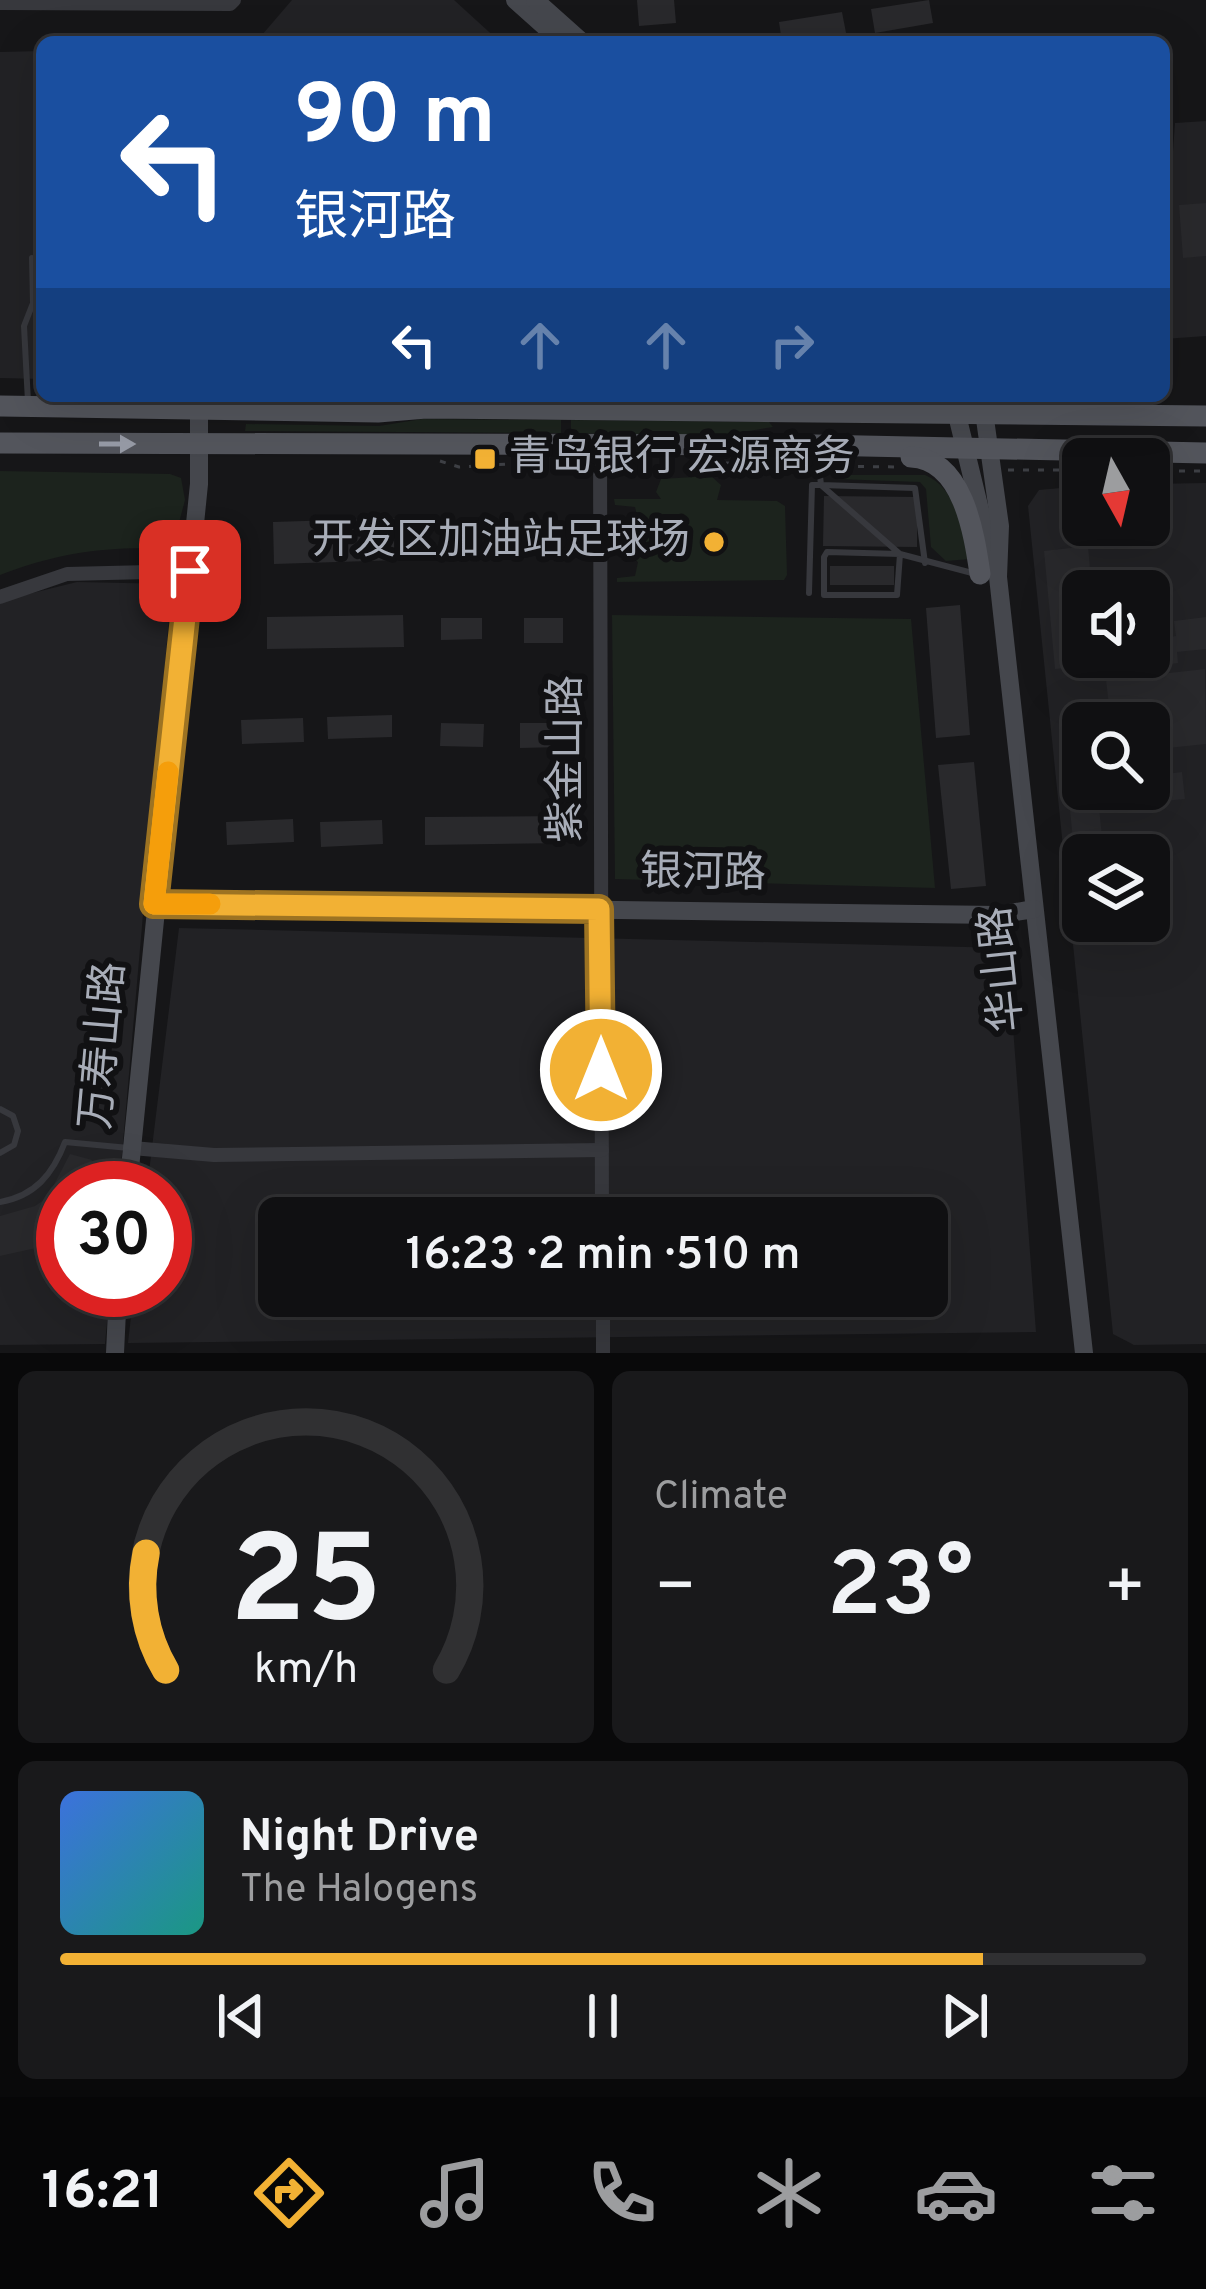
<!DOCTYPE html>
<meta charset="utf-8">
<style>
:root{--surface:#101012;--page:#19191b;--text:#f1f3f6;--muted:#9c9d9f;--line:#303032;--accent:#f2b134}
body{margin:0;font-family:Overpass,"Noto Sans SC",sans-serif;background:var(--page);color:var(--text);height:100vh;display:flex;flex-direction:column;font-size:45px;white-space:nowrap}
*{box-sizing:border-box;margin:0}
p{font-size:39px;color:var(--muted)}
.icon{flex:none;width:66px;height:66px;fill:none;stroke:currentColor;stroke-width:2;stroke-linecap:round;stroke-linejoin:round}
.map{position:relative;height:1353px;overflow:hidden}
.details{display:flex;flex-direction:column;gap:18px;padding:18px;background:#09090a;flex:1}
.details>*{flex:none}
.top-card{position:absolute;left:36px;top:36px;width:1134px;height:366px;border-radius:18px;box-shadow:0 12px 48px #0002,0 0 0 3px var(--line);background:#1a4fa0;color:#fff;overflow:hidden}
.needle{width:78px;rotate:172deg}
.controls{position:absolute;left:1062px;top:438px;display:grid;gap:24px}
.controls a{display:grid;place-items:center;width:108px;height:108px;border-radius:18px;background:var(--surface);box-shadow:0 12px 48px #0002,0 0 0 3px var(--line);font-size:60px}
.speed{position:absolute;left:36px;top:1161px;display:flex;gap:24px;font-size:60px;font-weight:700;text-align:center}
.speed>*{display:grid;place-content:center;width:156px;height:156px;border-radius:50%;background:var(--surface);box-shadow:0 12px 48px #0002,0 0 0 3px var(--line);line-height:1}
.speed .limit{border:18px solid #d22;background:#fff;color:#111}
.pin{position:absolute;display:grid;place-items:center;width:102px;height:102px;color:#fff;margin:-51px;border-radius:24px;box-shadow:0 6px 18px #0006}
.me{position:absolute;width:132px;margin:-66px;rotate:0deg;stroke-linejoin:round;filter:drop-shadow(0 0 9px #0008)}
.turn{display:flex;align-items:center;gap:42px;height:252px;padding:0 60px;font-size:54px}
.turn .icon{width:156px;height:156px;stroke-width:2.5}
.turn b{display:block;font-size:84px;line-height:102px}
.lanes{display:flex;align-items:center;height:114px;padding:0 60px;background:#0003;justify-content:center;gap:60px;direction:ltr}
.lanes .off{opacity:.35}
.big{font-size:90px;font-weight:600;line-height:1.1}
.details .tile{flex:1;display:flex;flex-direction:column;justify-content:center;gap:18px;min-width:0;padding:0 42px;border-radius:18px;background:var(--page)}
.details .dial{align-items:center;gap:0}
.dial svg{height:312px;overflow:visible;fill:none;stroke:var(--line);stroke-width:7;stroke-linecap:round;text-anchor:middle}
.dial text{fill:var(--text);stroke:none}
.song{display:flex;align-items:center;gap:36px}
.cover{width:144px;height:144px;border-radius:18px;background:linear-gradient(135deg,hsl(220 70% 55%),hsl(170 70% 35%))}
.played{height:12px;border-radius:6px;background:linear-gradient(90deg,var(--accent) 85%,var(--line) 85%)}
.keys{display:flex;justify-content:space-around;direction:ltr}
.heat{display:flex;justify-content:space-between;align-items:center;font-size:66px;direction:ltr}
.details .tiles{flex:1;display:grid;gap:18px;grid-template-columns:1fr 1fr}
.tile:last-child{grid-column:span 2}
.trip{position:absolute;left:258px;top:1197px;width:690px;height:120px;border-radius:18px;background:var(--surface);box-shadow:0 12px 48px #0002,0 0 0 3px var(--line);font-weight:600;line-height:120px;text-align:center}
.dock{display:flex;height:192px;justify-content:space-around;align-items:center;background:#060607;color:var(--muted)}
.dock .icon{width:84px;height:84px}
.dock .active{color:var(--accent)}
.dock b{font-size:54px;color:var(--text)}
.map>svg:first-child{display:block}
</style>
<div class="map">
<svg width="1206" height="1353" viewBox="0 0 1206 1353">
<rect width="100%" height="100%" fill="#161618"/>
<!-- built -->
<g fill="#222225" fill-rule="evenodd">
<polygon points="292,0 454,0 500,42 256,42"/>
<polygon points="42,51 42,379 0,378 0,52"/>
<polygon points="1206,121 1206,336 1164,339 1164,278 1175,123"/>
<path d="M1206,483V1344L1134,1345L1113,1334L1028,506L1039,490L1083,486V525H1149V484ZM1083,591H1149V657H1083ZM1083,723H1149V789H1083ZM1083,855H1149V921H1083Z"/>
<polygon points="77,582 172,584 119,1188 63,1188 63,1290 110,1290 105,1344 0,1345 0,601"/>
<path d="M179,928L1007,948L1036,1332L128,1343L134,1290H165V1188H147ZM279,1218H927V1296H279Z"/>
</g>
<!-- green -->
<g fill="#1c231d">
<polygon points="422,419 561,420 561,433 245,431 246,424 379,426"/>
<polygon points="571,420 769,422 773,427 718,436 571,433"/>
<path d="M0,471L170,474L181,478L185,500L172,549C108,546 60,552 0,575Z"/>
<path d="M838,475H925C957,488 961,529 970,559L946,561L931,547L926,489L920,482L836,479Z"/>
<polygon points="711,476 721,485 717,500 777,501 785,506 787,575 784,580 617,582 617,578 635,576 638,562 631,557 631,525 637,515 635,507 615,505 614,499 661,499 656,492 661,479"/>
<polygon points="612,615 911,619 935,888 615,879"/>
</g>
<!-- building -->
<g fill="#29292c">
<polygon points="637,0 674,0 676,23 639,26"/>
<polygon points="929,0 933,23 875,33 871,9"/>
<polygon points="842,12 846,33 782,42 779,22"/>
<polygon points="1206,203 1206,256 1183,258 1179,205"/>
<polygon points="824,496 917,497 917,547 823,546"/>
<polygon points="399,518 400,560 274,564 273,522"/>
<polygon points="1088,546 1092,591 1083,591 1083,657 1149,657 1149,640 1176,636 1174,621 1206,617 1206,649 1177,652 1178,663 1101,672 1100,665 1055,669 1044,551"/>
<rect x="830" y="566" width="64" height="19"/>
<polygon points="960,605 970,735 936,738 926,608"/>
<polygon points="403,615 404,647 267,649 267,617"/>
<polygon points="441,618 482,618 482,639 441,640"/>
<rect x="524" y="618" width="39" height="25"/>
<polygon points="1205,669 1206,744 1149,750 1149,723 1111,723 1106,680"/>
<polygon points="392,715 392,737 328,739 327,717"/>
<polygon points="303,718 304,742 242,744 241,720"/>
<polygon points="441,723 484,724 483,747 440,746"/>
<polygon points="520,723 561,723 561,747 520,748"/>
<polygon points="974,762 986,886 951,889 938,765"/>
<polygon points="1182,772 1185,799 1113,806 1111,789 1149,789 1149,776"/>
<polygon points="1083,777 1083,789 1097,789 1104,855 1083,855 1083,880 1077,881 1067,779"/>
<polygon points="565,816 566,843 425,845 425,817"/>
<polygon points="293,819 294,842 227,845 226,822"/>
<polygon points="382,820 383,844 321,847 320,822"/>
<polygon points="1133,836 1134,855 1108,855 1107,838"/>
<polygon points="70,1154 92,1160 84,1188 63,1188 63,1229 36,1248 0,1256 0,1216 35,1206 47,1198"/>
</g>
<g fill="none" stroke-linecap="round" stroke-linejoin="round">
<!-- path -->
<g stroke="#3d3f44" stroke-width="3" stroke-dasharray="6 9" stroke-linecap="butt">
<polyline points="440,461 459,467 543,462"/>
<polyline points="726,463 813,466"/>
<polyline points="828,466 897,467"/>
<polyline points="1008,470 1083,470"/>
<polyline points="1149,471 1201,471"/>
</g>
<!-- lane -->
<g stroke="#37383d" stroke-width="6">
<polyline points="32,258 33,303 42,303"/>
<polyline points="28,402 24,326 33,303"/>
<polyline points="817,448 821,485 915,488 925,563"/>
<polyline points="809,593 812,485 821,485 900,554 897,595 824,595 824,557 827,552 900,554 976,574"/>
<polyline points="0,1109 13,1116 18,1131 14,1145 0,1153"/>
<path d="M0,1202C35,1196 53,1174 65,1142L129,1148"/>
</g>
<!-- street -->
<g stroke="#37383d" stroke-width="14">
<polyline points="0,3 230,4 234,0"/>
<polyline points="600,444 602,1218"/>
<polyline points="0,597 67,574 190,571"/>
<polyline points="132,1148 214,1155 602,1150"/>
<polyline points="603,1296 603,1353"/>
</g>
<!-- secondary -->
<g stroke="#45474d" stroke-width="18">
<polyline points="515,0 562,42"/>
<polyline points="535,0 582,42"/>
<polyline points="947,396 956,411 994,567"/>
<polyline points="976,396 984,412 1000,526 998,577 1084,1353"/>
<polyline points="154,904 998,915 1034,909"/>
<polyline points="128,1188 199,484 199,409"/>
<polyline points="115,1353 118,1290"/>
</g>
<!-- primary -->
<g stroke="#53555c" stroke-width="21">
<polyline points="0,406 378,412 426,408 1206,416"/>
<polyline points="0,443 816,445 1206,453"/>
<path d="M911,457C963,459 974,533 980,574"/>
</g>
</g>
<!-- one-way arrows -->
<defs><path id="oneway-solid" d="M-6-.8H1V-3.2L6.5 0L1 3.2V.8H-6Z" transform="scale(3)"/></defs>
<use fill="#979ba6" href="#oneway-solid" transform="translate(117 444)"/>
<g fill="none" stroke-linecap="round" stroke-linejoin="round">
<!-- route casing -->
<g stroke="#9d7322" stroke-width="30">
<polyline id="route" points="190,571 154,904 599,909 601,1070"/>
</g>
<!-- route -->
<use href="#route" stroke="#f2b134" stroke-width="21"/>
<!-- slow -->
<polyline stroke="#f59e0b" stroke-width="21" points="168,772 154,904 210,904"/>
</g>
<!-- markers -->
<g fill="#f2b134" stroke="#111113" stroke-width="4.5">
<rect x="473" y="447" width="24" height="24" rx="6"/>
<circle cx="714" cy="542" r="12"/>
</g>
<g text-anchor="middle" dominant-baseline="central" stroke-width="12" stroke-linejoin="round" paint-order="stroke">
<!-- poi labels -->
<g font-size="42" fill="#a8adb8" stroke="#111113" text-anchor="start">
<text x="509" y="459">青岛银行 宏源商务</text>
<text x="690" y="542" text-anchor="end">开发区加油站足球场</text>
</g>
<!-- street labels -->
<g font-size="42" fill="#a8adb8" stroke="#111113">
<text transform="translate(568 759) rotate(-90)">紫金山路</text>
<text transform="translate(703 875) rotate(1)">银河路</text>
<text transform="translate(1004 969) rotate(-96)">华山路</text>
<text transform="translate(105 1046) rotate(-85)">万寿山路</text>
</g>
</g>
</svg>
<div class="controls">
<a><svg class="needle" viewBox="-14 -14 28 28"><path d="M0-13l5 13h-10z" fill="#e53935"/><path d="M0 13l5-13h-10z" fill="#9c9d9f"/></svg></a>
<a><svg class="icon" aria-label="sound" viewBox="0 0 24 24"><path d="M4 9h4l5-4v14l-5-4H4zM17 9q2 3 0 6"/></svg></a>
<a><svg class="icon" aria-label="search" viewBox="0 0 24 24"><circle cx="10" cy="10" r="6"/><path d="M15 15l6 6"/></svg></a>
<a><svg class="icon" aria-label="layers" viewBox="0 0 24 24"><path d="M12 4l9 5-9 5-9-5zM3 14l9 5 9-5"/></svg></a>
</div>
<div class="speed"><div class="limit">30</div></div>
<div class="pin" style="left:190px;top:571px;background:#d93025"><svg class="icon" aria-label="arrive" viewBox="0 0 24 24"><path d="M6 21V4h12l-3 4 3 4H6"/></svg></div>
<svg class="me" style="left:601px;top:1070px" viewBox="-20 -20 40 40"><circle r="17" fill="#f2b134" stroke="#fff" stroke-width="3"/><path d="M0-11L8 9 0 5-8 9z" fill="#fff"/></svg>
<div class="trip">16:23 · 2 min · 510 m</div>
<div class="top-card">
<div class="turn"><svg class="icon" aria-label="left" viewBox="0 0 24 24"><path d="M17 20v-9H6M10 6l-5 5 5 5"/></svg><div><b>90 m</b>银河路</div></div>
<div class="lanes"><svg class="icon" aria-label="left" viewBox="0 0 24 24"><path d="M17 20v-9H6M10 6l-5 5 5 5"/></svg><svg class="icon off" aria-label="ahead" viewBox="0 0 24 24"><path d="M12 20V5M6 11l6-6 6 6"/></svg><svg class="icon off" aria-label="ahead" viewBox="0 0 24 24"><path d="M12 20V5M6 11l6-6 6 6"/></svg><svg class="icon off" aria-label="right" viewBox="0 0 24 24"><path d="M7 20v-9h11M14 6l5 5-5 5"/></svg></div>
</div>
</div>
<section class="details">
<div class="tiles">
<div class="tile dial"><svg viewBox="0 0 100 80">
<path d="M14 69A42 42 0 1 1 86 69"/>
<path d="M14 69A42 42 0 0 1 9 39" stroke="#f2b134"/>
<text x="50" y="56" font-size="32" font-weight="700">25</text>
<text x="50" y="72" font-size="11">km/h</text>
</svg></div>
<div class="tile"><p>Climate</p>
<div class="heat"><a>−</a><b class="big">23°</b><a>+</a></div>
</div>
<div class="tile">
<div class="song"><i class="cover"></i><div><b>Night Drive</b><p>The Halogens</p></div></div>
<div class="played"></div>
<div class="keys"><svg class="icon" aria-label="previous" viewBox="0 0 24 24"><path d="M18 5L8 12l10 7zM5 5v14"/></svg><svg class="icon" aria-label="pause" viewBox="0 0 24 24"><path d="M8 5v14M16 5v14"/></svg><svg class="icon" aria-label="next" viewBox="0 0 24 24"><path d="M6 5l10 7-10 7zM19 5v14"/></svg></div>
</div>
</div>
</section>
<nav class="dock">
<b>16:21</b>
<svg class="icon active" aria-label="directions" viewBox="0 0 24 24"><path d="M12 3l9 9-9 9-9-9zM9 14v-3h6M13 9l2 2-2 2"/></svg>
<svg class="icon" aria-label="music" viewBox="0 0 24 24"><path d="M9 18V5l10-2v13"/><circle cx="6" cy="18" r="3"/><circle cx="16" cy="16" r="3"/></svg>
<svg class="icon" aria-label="phone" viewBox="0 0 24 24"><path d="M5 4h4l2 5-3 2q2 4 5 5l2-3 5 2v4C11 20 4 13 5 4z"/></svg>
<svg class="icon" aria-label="climate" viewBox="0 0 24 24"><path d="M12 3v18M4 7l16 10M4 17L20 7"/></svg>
<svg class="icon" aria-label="car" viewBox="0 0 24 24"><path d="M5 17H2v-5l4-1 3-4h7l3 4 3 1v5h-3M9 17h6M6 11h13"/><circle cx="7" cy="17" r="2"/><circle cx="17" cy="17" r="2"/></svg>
<svg class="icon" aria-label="filters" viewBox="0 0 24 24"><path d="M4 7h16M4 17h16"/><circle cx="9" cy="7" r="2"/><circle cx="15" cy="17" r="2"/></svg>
</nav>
